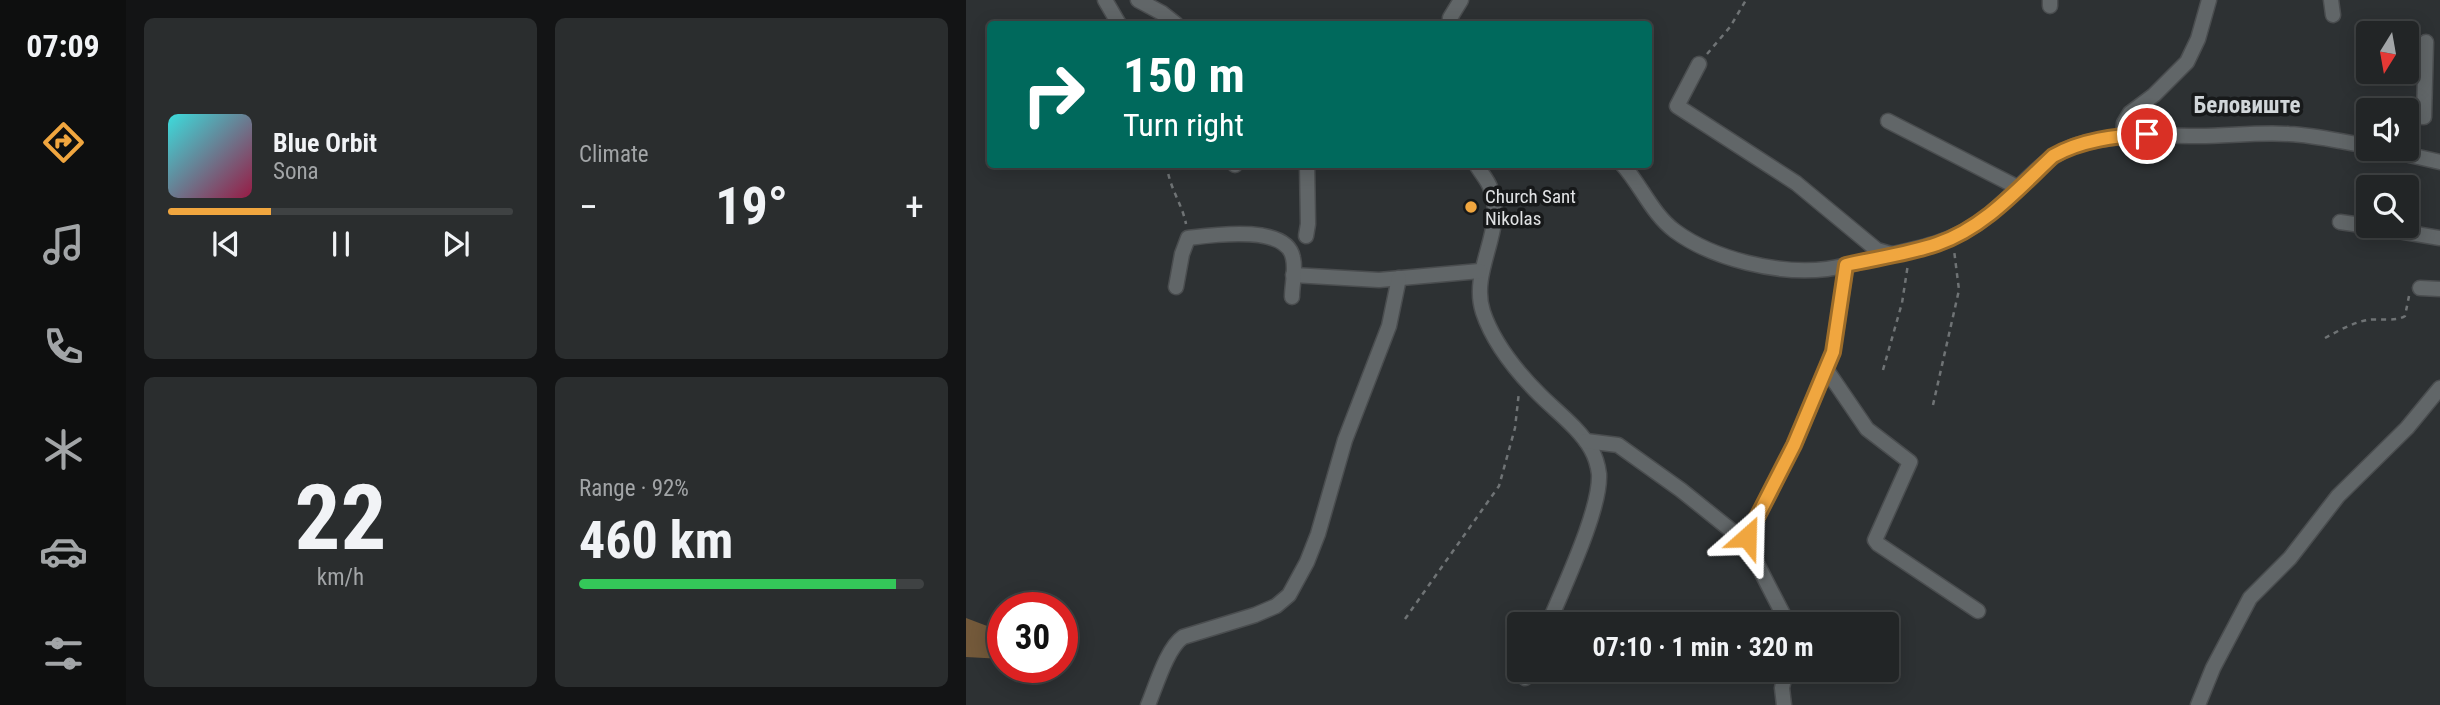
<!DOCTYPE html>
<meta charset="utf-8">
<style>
:root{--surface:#222526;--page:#2a2d2e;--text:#f1f3f6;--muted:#a2a5a7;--line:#3f4243;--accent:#f0a63f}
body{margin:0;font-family:"Roboto Condensed",sans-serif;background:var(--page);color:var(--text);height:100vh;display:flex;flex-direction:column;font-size:26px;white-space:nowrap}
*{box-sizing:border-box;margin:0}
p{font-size:23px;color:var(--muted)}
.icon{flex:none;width:38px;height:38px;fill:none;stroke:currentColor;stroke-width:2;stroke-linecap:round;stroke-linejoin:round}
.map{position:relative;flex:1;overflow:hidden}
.drawer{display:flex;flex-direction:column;gap:18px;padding:18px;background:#131415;width:840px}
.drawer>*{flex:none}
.hud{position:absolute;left:21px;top:21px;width:665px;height:147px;border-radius:7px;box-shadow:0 4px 18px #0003,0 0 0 2px var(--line);background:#00695c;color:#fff;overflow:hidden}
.needle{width:46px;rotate:191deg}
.tools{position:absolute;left:1390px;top:21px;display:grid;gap:14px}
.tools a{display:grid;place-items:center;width:63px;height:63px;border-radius:7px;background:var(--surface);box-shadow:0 4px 18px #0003,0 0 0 2px var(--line);font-size:35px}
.speed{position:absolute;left:21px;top:592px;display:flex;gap:14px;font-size:35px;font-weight:700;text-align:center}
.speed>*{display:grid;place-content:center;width:91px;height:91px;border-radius:50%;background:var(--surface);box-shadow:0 4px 18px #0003,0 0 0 2px var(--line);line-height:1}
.speed .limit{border:10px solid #d22;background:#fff;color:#111}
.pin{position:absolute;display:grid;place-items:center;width:60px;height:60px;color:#fff;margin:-30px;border:4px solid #fff;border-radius:50%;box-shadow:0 2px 7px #0007}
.me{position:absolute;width:77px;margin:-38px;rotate:25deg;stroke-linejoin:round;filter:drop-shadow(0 0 5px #0008)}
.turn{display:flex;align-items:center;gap:24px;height:147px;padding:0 21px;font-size:32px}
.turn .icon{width:91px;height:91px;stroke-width:2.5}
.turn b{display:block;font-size:49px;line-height:60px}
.big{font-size:52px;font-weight:700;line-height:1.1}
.drawer .tile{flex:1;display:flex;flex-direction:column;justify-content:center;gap:10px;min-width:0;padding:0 24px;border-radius:10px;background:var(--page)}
.drawer .dial{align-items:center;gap:0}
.dial b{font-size:91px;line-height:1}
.song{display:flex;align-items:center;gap:21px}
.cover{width:84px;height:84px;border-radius:10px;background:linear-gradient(135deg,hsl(180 70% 55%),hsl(340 70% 35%))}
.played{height:7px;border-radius:4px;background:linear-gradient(90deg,var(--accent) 30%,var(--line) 30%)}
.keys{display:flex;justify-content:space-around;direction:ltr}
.heat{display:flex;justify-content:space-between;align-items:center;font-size:38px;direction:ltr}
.charge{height:10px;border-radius:5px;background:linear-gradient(90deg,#34c759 92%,var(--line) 0)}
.drawer .tiles{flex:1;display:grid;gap:18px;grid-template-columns:repeat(2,1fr)}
.trip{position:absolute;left:541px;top:612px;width:392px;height:70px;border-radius:7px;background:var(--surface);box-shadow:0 4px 18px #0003,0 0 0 2px var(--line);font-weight:700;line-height:70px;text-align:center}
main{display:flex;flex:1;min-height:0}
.tab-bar{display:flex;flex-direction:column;width:126px;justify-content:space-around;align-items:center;background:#0e0f0f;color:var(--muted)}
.tab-bar .icon{width:49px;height:49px}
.tab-bar .current{color:var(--accent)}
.tab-bar b{font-size:32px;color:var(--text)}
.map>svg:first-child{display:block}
</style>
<main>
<nav class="tab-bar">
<b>07:09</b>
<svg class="icon current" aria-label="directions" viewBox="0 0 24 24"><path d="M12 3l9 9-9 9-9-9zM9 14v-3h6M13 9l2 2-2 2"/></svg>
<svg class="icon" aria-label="music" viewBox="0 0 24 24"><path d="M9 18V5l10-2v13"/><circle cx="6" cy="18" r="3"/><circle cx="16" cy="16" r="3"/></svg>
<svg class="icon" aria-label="phone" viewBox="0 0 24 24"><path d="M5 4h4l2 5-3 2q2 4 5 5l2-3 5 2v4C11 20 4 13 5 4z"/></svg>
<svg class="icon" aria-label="climate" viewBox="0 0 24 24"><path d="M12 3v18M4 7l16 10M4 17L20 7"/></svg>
<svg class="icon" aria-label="car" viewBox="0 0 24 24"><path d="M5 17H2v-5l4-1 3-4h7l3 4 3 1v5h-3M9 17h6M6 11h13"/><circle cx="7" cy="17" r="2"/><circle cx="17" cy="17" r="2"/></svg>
<svg class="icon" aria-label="filters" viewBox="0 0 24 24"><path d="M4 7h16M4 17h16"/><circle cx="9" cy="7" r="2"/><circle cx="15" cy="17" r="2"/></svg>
</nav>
<section class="drawer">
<div class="tiles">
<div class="tile">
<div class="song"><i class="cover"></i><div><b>Blue Orbit</b><p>Sona</p></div></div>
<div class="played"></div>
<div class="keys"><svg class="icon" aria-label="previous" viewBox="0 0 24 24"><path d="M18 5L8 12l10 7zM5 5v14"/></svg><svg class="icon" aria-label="pause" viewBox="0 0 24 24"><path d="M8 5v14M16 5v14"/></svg><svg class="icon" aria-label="next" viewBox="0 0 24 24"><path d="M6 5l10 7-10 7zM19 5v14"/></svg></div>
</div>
<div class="tile"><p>Climate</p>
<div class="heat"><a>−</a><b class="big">19°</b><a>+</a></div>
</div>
<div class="tile dial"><b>22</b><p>km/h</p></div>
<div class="tile"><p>Range · 92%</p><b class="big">460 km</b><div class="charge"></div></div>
</div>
</section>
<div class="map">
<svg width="1474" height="705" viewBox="0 0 1474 705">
<rect width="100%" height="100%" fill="#2d3133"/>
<!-- forest -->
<polygon fill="#73593a" points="0,618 37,632 37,659 0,657"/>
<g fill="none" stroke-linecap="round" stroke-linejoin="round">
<!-- minor casing -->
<g stroke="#4a4d4f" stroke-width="17">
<g id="minor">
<polyline points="139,0 153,24"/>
<polyline points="172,0 196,13 210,24"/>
<polyline points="1365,0 1367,15"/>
<polyline points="1084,6 1084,0"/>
<polyline points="484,24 484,18 495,0"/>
<polyline points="733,64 711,106 830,183 911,250 925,254"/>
<polyline points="1440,116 1458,117 1460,42"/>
<polyline points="922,121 1053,188"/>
<polyline points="1157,136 1158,123 1164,113 1188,95 1221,62 1232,39 1243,0"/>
<polyline points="1417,149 1474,162"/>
<path d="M510,164C514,172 521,179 524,187C542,229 503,269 517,312C527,342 552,373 574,395C590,411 613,428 625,449C629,456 632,466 633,474C635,510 596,590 582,625"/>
<path d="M656,164C675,185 686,214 709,231C747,259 813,275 861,269C882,266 902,260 923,255C954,248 985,242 1012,223C1047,200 1071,158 1111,145C1152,133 1191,136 1233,136C1262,136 1293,132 1323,134C1349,135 1376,142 1402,146"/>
<polyline points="269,165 269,164"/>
<polyline points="1374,222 1402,226"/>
<polyline points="1403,226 1474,238"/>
<polyline points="340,236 342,224 341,164"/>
<polyline points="327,275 413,280 514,271"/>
<path d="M210,287L216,254L222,238C247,235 321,224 327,258C330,270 326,285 326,297"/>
<polyline points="1454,288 1474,289"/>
<polyline points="860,369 901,429 944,462 909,540 912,544 1012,611"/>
<polyline points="620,441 652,445 715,490 781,543"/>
<polyline points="820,625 818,616 784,550 781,537 828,445 867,352 880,266"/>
<polyline points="559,678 562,670"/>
<path d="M182,705C190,686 201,648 217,637L289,615L310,606L323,595L341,562L352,534L379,440L423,326L433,278"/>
<polyline points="818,705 816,688 820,670"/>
<polyline points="1232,705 1247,668 1284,598 1324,558 1372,496 1441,428 1474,388"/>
</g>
</g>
<!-- path -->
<g stroke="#6f7375" stroke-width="2.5" stroke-dasharray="5 5" stroke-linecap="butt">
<polyline points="741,54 764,27 780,0"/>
<path d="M201,164C202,186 216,203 220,224"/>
<path d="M1359,338C1372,331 1386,323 1401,320C1412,318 1430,322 1439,316L1443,296"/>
<polyline points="917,370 936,303 942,264"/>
<polyline points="967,405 993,290 988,250"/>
<polyline points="439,619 533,486 549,428 553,392"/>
</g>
<!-- minor -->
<use href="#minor" stroke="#616668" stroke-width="14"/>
</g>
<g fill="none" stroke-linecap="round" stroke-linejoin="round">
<!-- route casing -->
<g stroke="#9c6c29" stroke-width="18">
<path id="route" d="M781,537L828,445L867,352L880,265C910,258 942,254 971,244C1018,228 1052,189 1087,156C1115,140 1149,136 1181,134"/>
</g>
<!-- route -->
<use href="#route" stroke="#f0a63f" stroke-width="12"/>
</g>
<!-- markers -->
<circle fill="#f0a63f" stroke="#17191a" stroke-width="2.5" cx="505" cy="207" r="7"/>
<g text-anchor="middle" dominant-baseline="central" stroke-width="7" stroke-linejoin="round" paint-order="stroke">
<!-- poi labels -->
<g font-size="19" fill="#e0e2e4" stroke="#17191a" text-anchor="start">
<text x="519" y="196">Church Sant<tspan x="519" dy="22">Nikolas</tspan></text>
</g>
<!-- quarter labels -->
<g font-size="23" font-weight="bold" fill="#d1d6d9" stroke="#17191a">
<text x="1281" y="105">Беловиште</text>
</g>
</g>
</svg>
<div class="tools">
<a><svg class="needle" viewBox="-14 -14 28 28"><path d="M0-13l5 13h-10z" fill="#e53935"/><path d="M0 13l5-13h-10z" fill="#a2a5a7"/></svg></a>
<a><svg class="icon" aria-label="sound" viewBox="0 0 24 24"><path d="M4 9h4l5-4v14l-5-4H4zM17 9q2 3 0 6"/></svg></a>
<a><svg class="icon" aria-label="search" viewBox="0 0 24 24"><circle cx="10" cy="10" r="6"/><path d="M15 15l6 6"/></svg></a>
</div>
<div class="speed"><div class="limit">30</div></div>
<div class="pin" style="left:1181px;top:134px;background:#d93025"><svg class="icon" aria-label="arrive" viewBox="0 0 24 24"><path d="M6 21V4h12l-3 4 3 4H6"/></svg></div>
<svg class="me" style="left:781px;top:537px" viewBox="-20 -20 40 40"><path d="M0-17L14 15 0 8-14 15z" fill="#f0a63f" stroke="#fff" stroke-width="4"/></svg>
<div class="trip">07:10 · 1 min · 320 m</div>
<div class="hud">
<div class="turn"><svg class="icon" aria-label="right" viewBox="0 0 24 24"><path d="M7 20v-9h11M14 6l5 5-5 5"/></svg><div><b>150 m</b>Turn right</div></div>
</div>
</div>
</main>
